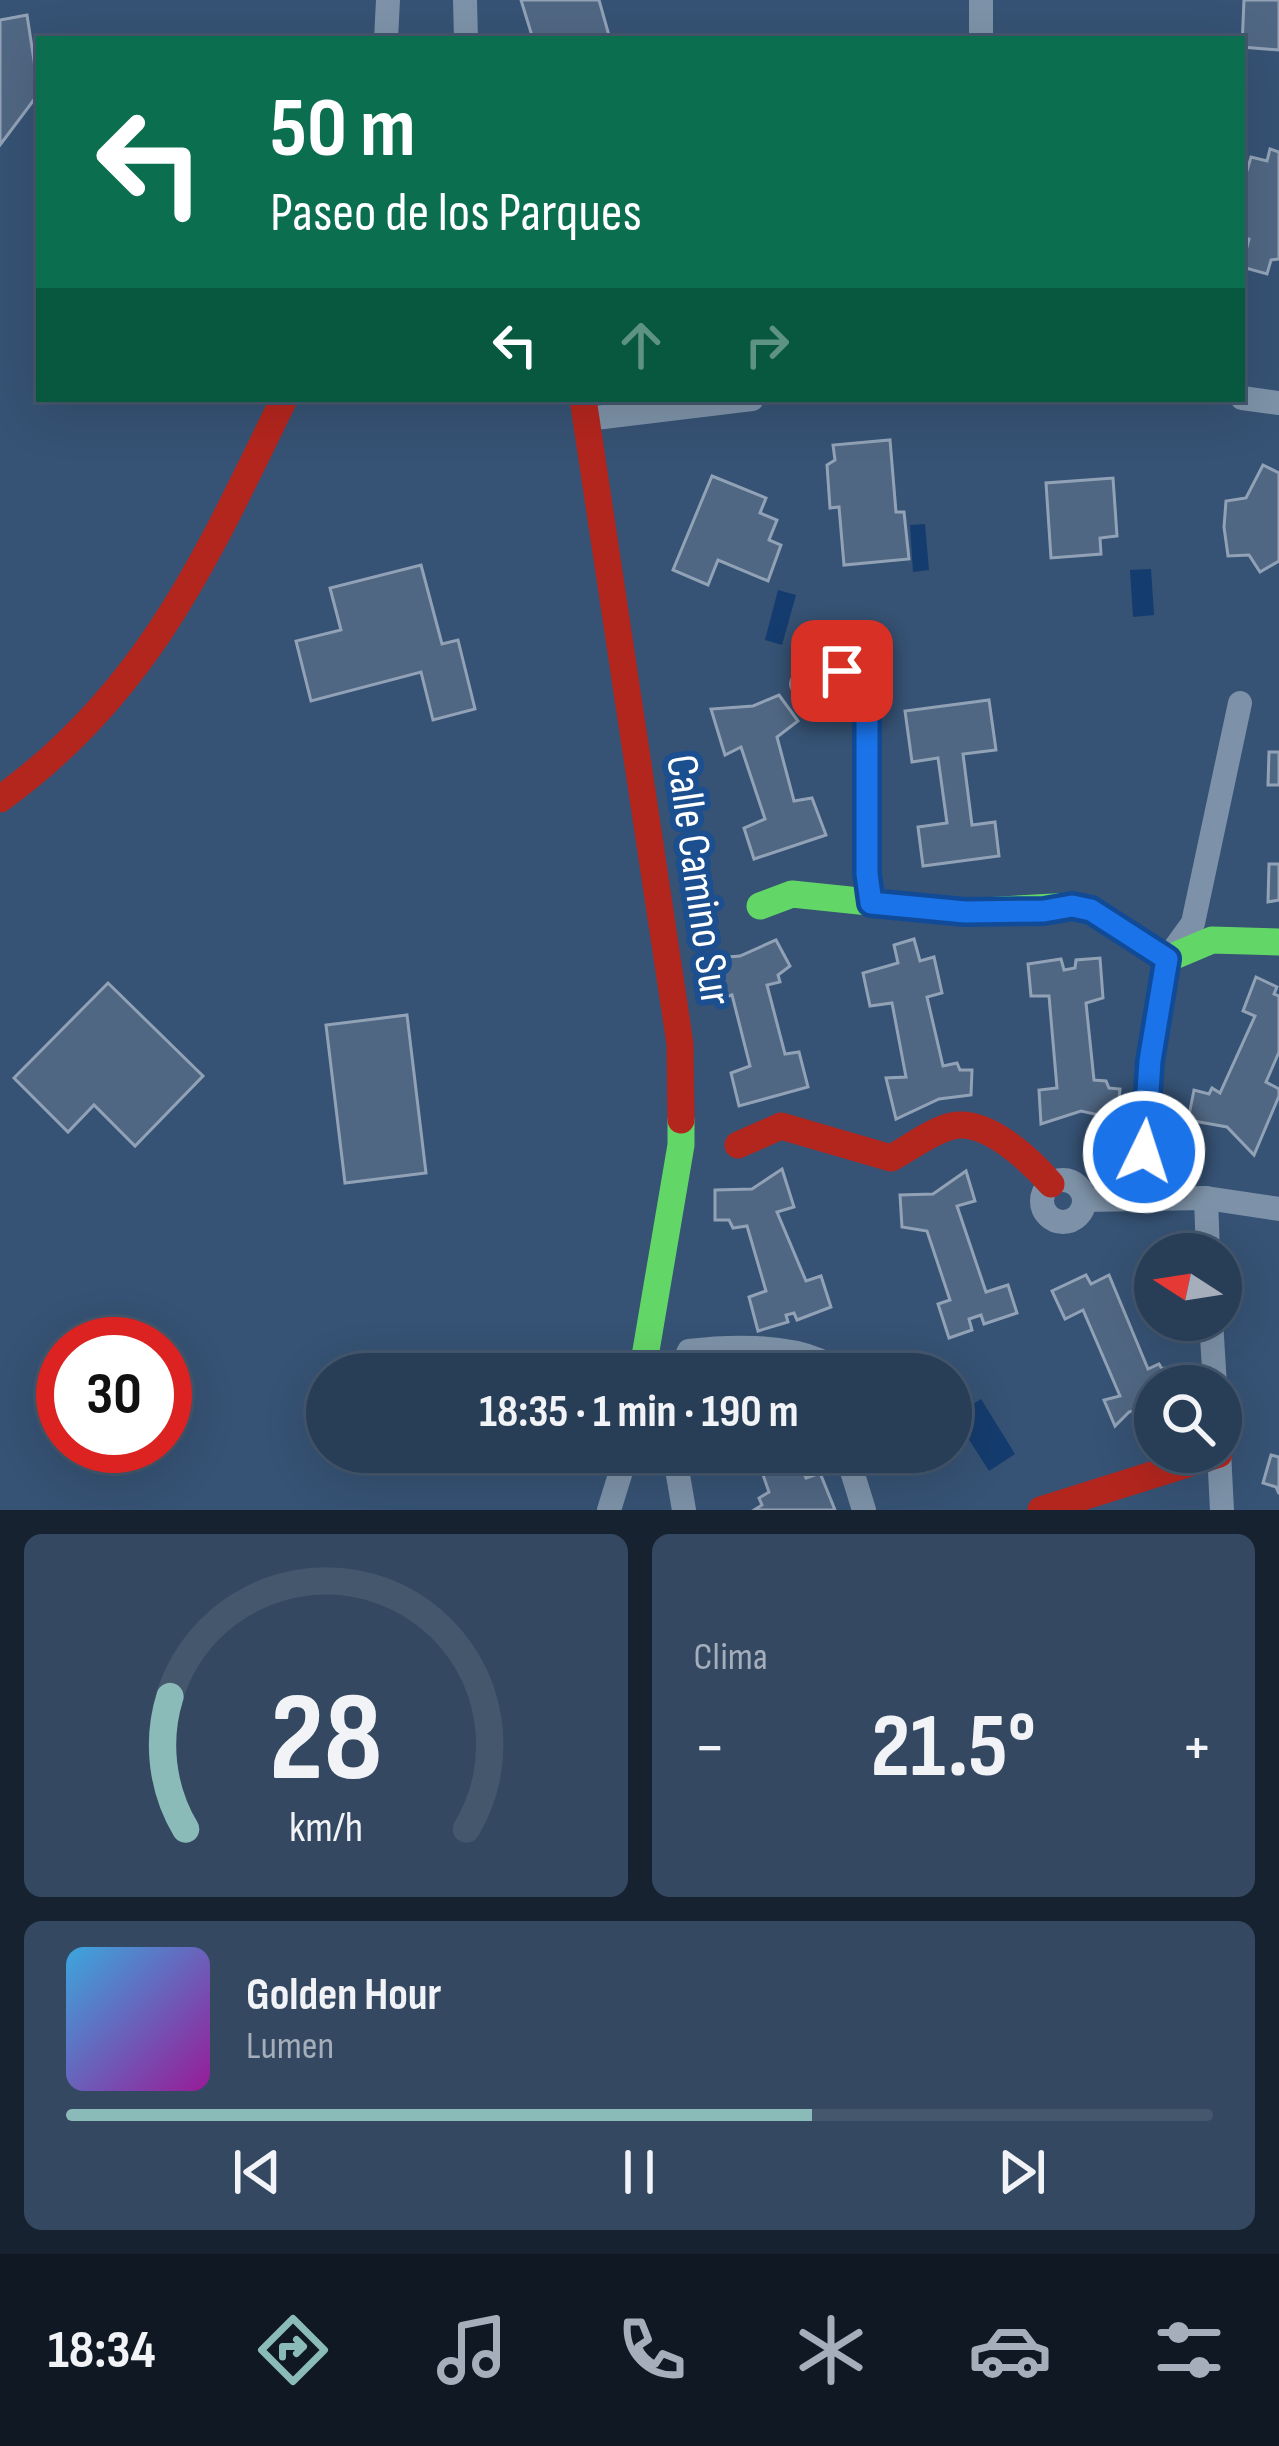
<!DOCTYPE html>
<html lang="es">
<meta charset="utf-8">
<style>
:root{--surface:#283e57;--page:#344961;--text:#f1f3f6;--muted:#a5aeba;--line:#44576d;--accent:#8bbbb9}
body{margin:0;font-family:"Sofia Sans Condensed",sans-serif;background:var(--page);color:var(--text);height:100vh;display:flex;flex-direction:column;font-size:45px;white-space:nowrap}
*{box-sizing:border-box;margin:0}
p{font-size:39px;color:var(--muted)}
.icon{flex:none;width:66px;height:66px;fill:none;stroke:currentColor;stroke-width:2;stroke-linecap:round;stroke-linejoin:round}
.map{position:relative;height:1510px;overflow:hidden}
.details{display:flex;flex-direction:column;gap:24px;padding:24px;background:#162230;flex:1}
.details>*{flex:none}
.banner{position:absolute;left:36px;top:36px;width:1209px;height:366px;border-radius:0px;box-shadow:0 12px 48px #0002,0 0 0 3px var(--line);background:#0b6e4f;color:#fff;overflow:hidden}
.needle{width:78px;rotate:282deg}
.fabs{position:absolute;left:1134px;top:1233px;display:grid;gap:24px}
.fabs a{display:grid;place-items:center;width:108px;height:108px;border-radius:50%;background:var(--surface);box-shadow:0 12px 48px #0002,0 0 0 3px var(--line);font-size:60px}
.speed{position:absolute;left:36px;top:1317px;display:flex;gap:24px;font-size:60px;font-weight:700;text-align:center}
.speed>*{display:grid;place-content:center;width:156px;height:156px;border-radius:50%;background:var(--surface);box-shadow:0 12px 48px #0002,0 0 0 3px var(--line);line-height:1}
.speed .limit{border:18px solid #d22;background:#fff;color:#111}
.pin{position:absolute;display:grid;place-items:center;width:102px;height:102px;color:#fff;margin:-51px;border-radius:24px;box-shadow:0 6px 18px #0006}
.me{position:absolute;width:132px;margin:-66px;rotate:4deg;stroke-linejoin:round;filter:drop-shadow(0 0 9px #0008)}
.turn{display:flex;align-items:center;gap:42px;height:252px;padding:0 36px;font-size:54px}
.turn .icon{width:156px;height:156px;stroke-width:2.5}
.turn b{display:block;font-size:84px;line-height:102px}
.lanes{display:flex;align-items:center;height:114px;padding:0 36px;background:#0003;justify-content:center;gap:60px;direction:ltr}
.lanes .off{opacity:.35}
.big{font-size:90px;font-weight:700;line-height:1.1}
.details .card{flex:1;display:flex;flex-direction:column;justify-content:center;gap:18px;min-width:0;padding:0 42px;border-radius:18px;background:var(--page)}
.details .dial{align-items:center;gap:0}
.dial svg{height:312px;overflow:visible;fill:none;stroke:var(--line);stroke-width:7;stroke-linecap:round;text-anchor:middle}
.dial text{fill:var(--text);stroke:none}
.song{display:flex;align-items:center;gap:36px}
.cover{width:144px;height:144px;border-radius:18px;background:linear-gradient(135deg,hsl(200 70% 55%),hsl(300 70% 35%))}
.played{height:12px;border-radius:6px;background:linear-gradient(90deg,var(--accent) 65%,var(--line) 65%)}
.keys{display:flex;justify-content:space-around;direction:ltr}
.heat{display:flex;justify-content:space-between;align-items:center;font-size:66px;direction:ltr}
.details .tiles{flex:1;display:grid;gap:24px;grid-template-columns:1fr 1fr}
.card:last-child{grid-column:span 2}
.trip{position:absolute;left:306px;top:1353px;width:666px;height:120px;border-radius:60px;background:var(--surface);box-shadow:0 12px 48px #0002,0 0 0 3px var(--line);font-weight:700;line-height:120px;text-align:center}
.tabs{display:flex;height:192px;justify-content:space-around;align-items:center;background:#101923;color:var(--muted)}
.tabs .icon{width:84px;height:84px}
.tabs .on{color:var(--accent)}
.tabs b{font-size:54px;color:var(--text)}
.map>svg:first-child{display:block}
</style>
<div class="map">
<svg width="1279" height="1510" viewBox="0 0 1279 1510">
<rect width="100%" height="100%" fill="#365274"/>
<!-- water -->
<g fill="#153c6e">
<polygon points="925,524 929,570 913,572 910,525"/>
<polygon points="1151,569 1154,615 1133,617 1130,570"/>
<polygon points="778,590 796,595 782,645 765,640"/>
<polygon points="981,1399 1015,1454 989,1471 954,1416"/>
</g>
<!-- building -->
<g fill="#506783" stroke="#92a2b6" stroke-width="3">
<polygon points="521,0 599,0 610,39 533,39"/>
<polygon points="1244,0 1279,0 1279,50 1242,47"/>
<polygon points="27,15 39,93 0,145 0,20"/>
<polygon points="1270,149 1279,152 1279,259 1271,260 1267,274 1242,267 1249,239 1242,237 1242,173 1246,174 1251,157 1267,161"/>
<polygon points="890,440 896,512 904,512 909,559 844,565 839,507 830,508 827,465 835,460 833,445"/>
<polygon points="1263,465 1279,473 1279,561 1260,572 1249,555 1228,556 1224,527 1226,501 1246,498"/>
<polygon points="712,476 766,498 760,513 777,520 769,540 781,545 768,581 718,560 708,585 673,570"/>
<polygon points="1113,478 1117,536 1100,538 1101,554 1051,558 1046,483"/>
<polygon points="421,565 442,644 458,640 475,709 433,720 421,672 311,701 296,641 341,630 330,588"/>
<polygon points="779,695 798,721 777,737 794,801 812,798 826,835 754,859 744,828 765,819 741,747 725,755 711,709 753,706"/>
<polygon points="989,700 996,750 963,754 972,825 995,822 999,856 923,866 918,827 947,823 938,758 912,762 905,711"/>
<polygon points="1269,752 1279,752 1279,785 1268,785"/>
<polygon points="1269,864 1279,864 1279,900 1268,902"/>
<polygon points="914,939 920,961 934,957 942,993 927,997 943,1066 957,1063 960,1070 972,1070 971,1095 939,1099 896,1119 886,1078 906,1077 892,1003 870,1006 863,973 898,963 894,945"/>
<polygon points="776,940 790,966 778,975 780,982 767,985 785,1054 799,1052 808,1087 739,1106 731,1073 750,1066 732,995 715,1000 704,959 740,956"/>
<polygon points="1100,958 1103,998 1086,1003 1094,1080 1106,1081 1109,1088 1120,1089 1117,1119 1081,1111 1041,1124 1039,1090 1057,1088 1049,996 1031,996 1028,964 1061,959 1064,970 1075,968 1076,960"/>
<polygon points="1256,977 1277,987 1274,994 1279,996 1279,1052 1266,1082 1279,1089 1279,1096 1254,1155 1227,1127 1188,1120 1194,1090 1209,1094 1212,1088 1220,1093 1255,1016 1243,1011"/>
<polygon points="108,983 203,1076 135,1146 94,1105 68,1132 14,1078"/>
<polygon points="407,1015 426,1173 345,1183 326,1025"/>
<polygon points="782,1169 794,1207 777,1212 806,1281 821,1276 831,1307 797,1320 794,1313 786,1315 788,1322 758,1331 749,1297 766,1291 747,1226 733,1228 729,1220 715,1220 715,1190 752,1189"/>
<polygon points="966,1171 975,1201 957,1206 986,1292 1008,1285 1017,1313 984,1324 981,1315 969,1319 972,1330 949,1338 938,1304 950,1300 927,1231 902,1227 900,1195 933,1194"/>
<polygon points="1086,1275 1091,1284 1109,1275 1148,1369 1159,1364 1162,1369 1177,1365 1180,1386 1155,1386 1155,1404 1129,1412 1115,1426 1104,1400 1120,1396 1083,1310 1065,1319 1052,1291"/>
<polygon points="755,1452 795,1452 806,1478 820,1473 835,1510 754,1510 762,1505 759,1498 769,1492"/>
<polygon points="1271,1455 1279,1457 1279,1494 1276,1487 1263,1483"/>
</g>
<g fill="none" stroke-linecap="round" stroke-linejoin="round">
<!-- street -->
<g stroke="#7d92a8" stroke-width="24">
<polyline points="465,0 466,39"/>
<polyline points="981,0 981,39"/>
<polyline points="386,39 388,0"/>
<polyline points="1242,398 1279,403"/>
<polyline points="587,419 752,399"/>
<path d="M801,684C827,668 852,664 867,696V874L871,903"/>
<circle cx="1063" cy="1201" r="21"/>
<polyline points="1140,1198 1150,1061 1167,959 1193,923 1240,703"/>
<polyline points="1206,1198 1208,1254"/>
<polyline points="1084,1200 1206,1198 1279,1209"/>
<polyline points="1211,1320 1215,1386"/>
<path d="M679,1374L689,1351C729,1346 782,1345 819,1360L823,1374"/>
<polyline points="674,1452 684,1510"/>
<polyline points="846,1452 864,1510"/>
<polyline points="1219,1452 1222,1510"/>
<polyline points="609,1510 627,1452"/>
</g>
<!-- fast -->
<g stroke="#63d668" stroke-width="27">
<polyline points="760,906 792,894 965,912 1072,906 1091,910 1167,959 1212,940 1279,942"/>
<polyline points="642,1374 681,1145 681,1120"/>
</g>
<!-- jam -->
<g stroke="#b3261e" stroke-width="27">
<polyline points="583,399 680,1044 681,1120"/>
<path d="M0,799C147,693 207,557 284,399"/>
<path d="M738,1145L781,1126L891,1158C910,1148 931,1131 952,1126C987,1118 1031,1161 1051,1184"/>
<polyline points="1041,1510 1219,1454"/>
</g>
</g>
<g fill="none" stroke-linecap="round" stroke-linejoin="round">
<!-- route casing -->
<g stroke="#114b97" stroke-width="30">
<polyline id="route" points="842,671 861,682 867,696 867,874 871,903 965,912 1044,911 1072,906 1091,910 1167,959 1150,1061 1144,1152"/>
</g>
<!-- route -->
<use href="#route" stroke="#1a73e8" stroke-width="21"/>
</g>
<g text-anchor="middle" dominant-baseline="central" stroke-width="12" stroke-linejoin="round" paint-order="stroke">
<!-- street labels -->
<g font-size="45" fill="#fff" stroke="#1b4f8f">
<text transform="translate(698 880) rotate(82)">Calle Camino Sur</text>
</g>
</g>
</svg>
<div class="fabs">
<a><svg class="needle" viewBox="-14 -14 28 28"><path d="M0-13l5 13h-10z" fill="#e53935"/><path d="M0 13l5-13h-10z" fill="#a5aeba"/></svg></a>
<a><svg class="icon" aria-label="search" viewBox="0 0 24 24"><circle cx="10" cy="10" r="6"/><path d="M15 15l6 6"/></svg></a>
</div>
<div class="speed"><div class="limit">30</div></div>
<div class="pin" style="left:842px;top:671px;background:#d93025"><svg class="icon" aria-label="arrive" viewBox="0 0 24 24"><path d="M6 21V4h12l-3 4 3 4H6"/></svg></div>
<svg class="me" style="left:1144px;top:1152px" viewBox="-20 -20 40 40"><circle r="17" fill="#1a73e8" stroke="#fff" stroke-width="3"/><path d="M0-11L8 9 0 5-8 9z" fill="#fff"/></svg>
<div class="trip">18:35 · 1 min · 190 m</div>
<div class="banner">
<div class="turn"><svg class="icon" aria-label="left" viewBox="0 0 24 24"><path d="M17 20v-9H6M10 6l-5 5 5 5"/></svg><div><b>50 m</b>Paseo de los Parques</div></div>
<div class="lanes"><svg class="icon" aria-label="left" viewBox="0 0 24 24"><path d="M17 20v-9H6M10 6l-5 5 5 5"/></svg><svg class="icon off" aria-label="ahead" viewBox="0 0 24 24"><path d="M12 20V5M6 11l6-6 6 6"/></svg><svg class="icon off" aria-label="right" viewBox="0 0 24 24"><path d="M7 20v-9h11M14 6l5 5-5 5"/></svg></div>
</div>
</div>
<section class="details">
<div class="tiles">
<div class="card dial"><svg viewBox="0 0 100 80">
<path d="M14 69A42 42 0 1 1 86 69"/>
<path d="M14 69A42 42 0 0 1 10 35" stroke="#8bbbb9"/>
<text x="50" y="56" font-size="32" font-weight="700">28</text>
<text x="50" y="72" font-size="11">km/h</text>
</svg></div>
<div class="card"><p>Clima</p>
<div class="heat"><a>−</a><b class="big">21.5°</b><a>+</a></div>
</div>
<div class="card">
<div class="song"><i class="cover"></i><div><b>Golden Hour</b><p>Lumen</p></div></div>
<div class="played"></div>
<div class="keys"><svg class="icon" aria-label="previous" viewBox="0 0 24 24"><path d="M18 5L8 12l10 7zM5 5v14"/></svg><svg class="icon" aria-label="pause" viewBox="0 0 24 24"><path d="M8 5v14M16 5v14"/></svg><svg class="icon" aria-label="next" viewBox="0 0 24 24"><path d="M6 5l10 7-10 7zM19 5v14"/></svg></div>
</div>
</div>
</section>
<nav class="tabs">
<b>18:34</b>
<svg class="icon on" aria-label="directions" viewBox="0 0 24 24"><path d="M12 3l9 9-9 9-9-9zM9 14v-3h6M13 9l2 2-2 2"/></svg>
<svg class="icon" aria-label="music" viewBox="0 0 24 24"><path d="M9 18V5l10-2v13"/><circle cx="6" cy="18" r="3"/><circle cx="16" cy="16" r="3"/></svg>
<svg class="icon" aria-label="phone" viewBox="0 0 24 24"><path d="M5 4h4l2 5-3 2q2 4 5 5l2-3 5 2v4C11 20 4 13 5 4z"/></svg>
<svg class="icon" aria-label="climate" viewBox="0 0 24 24"><path d="M12 3v18M4 7l16 10M4 17L20 7"/></svg>
<svg class="icon" aria-label="car" viewBox="0 0 24 24"><path d="M5 17H2v-5l4-1 3-4h7l3 4 3 1v5h-3M9 17h6M6 11h13"/><circle cx="7" cy="17" r="2"/><circle cx="17" cy="17" r="2"/></svg>
<svg class="icon" aria-label="filters" viewBox="0 0 24 24"><path d="M4 7h16M4 17h16"/><circle cx="9" cy="7" r="2"/><circle cx="15" cy="17" r="2"/></svg>
</nav>
